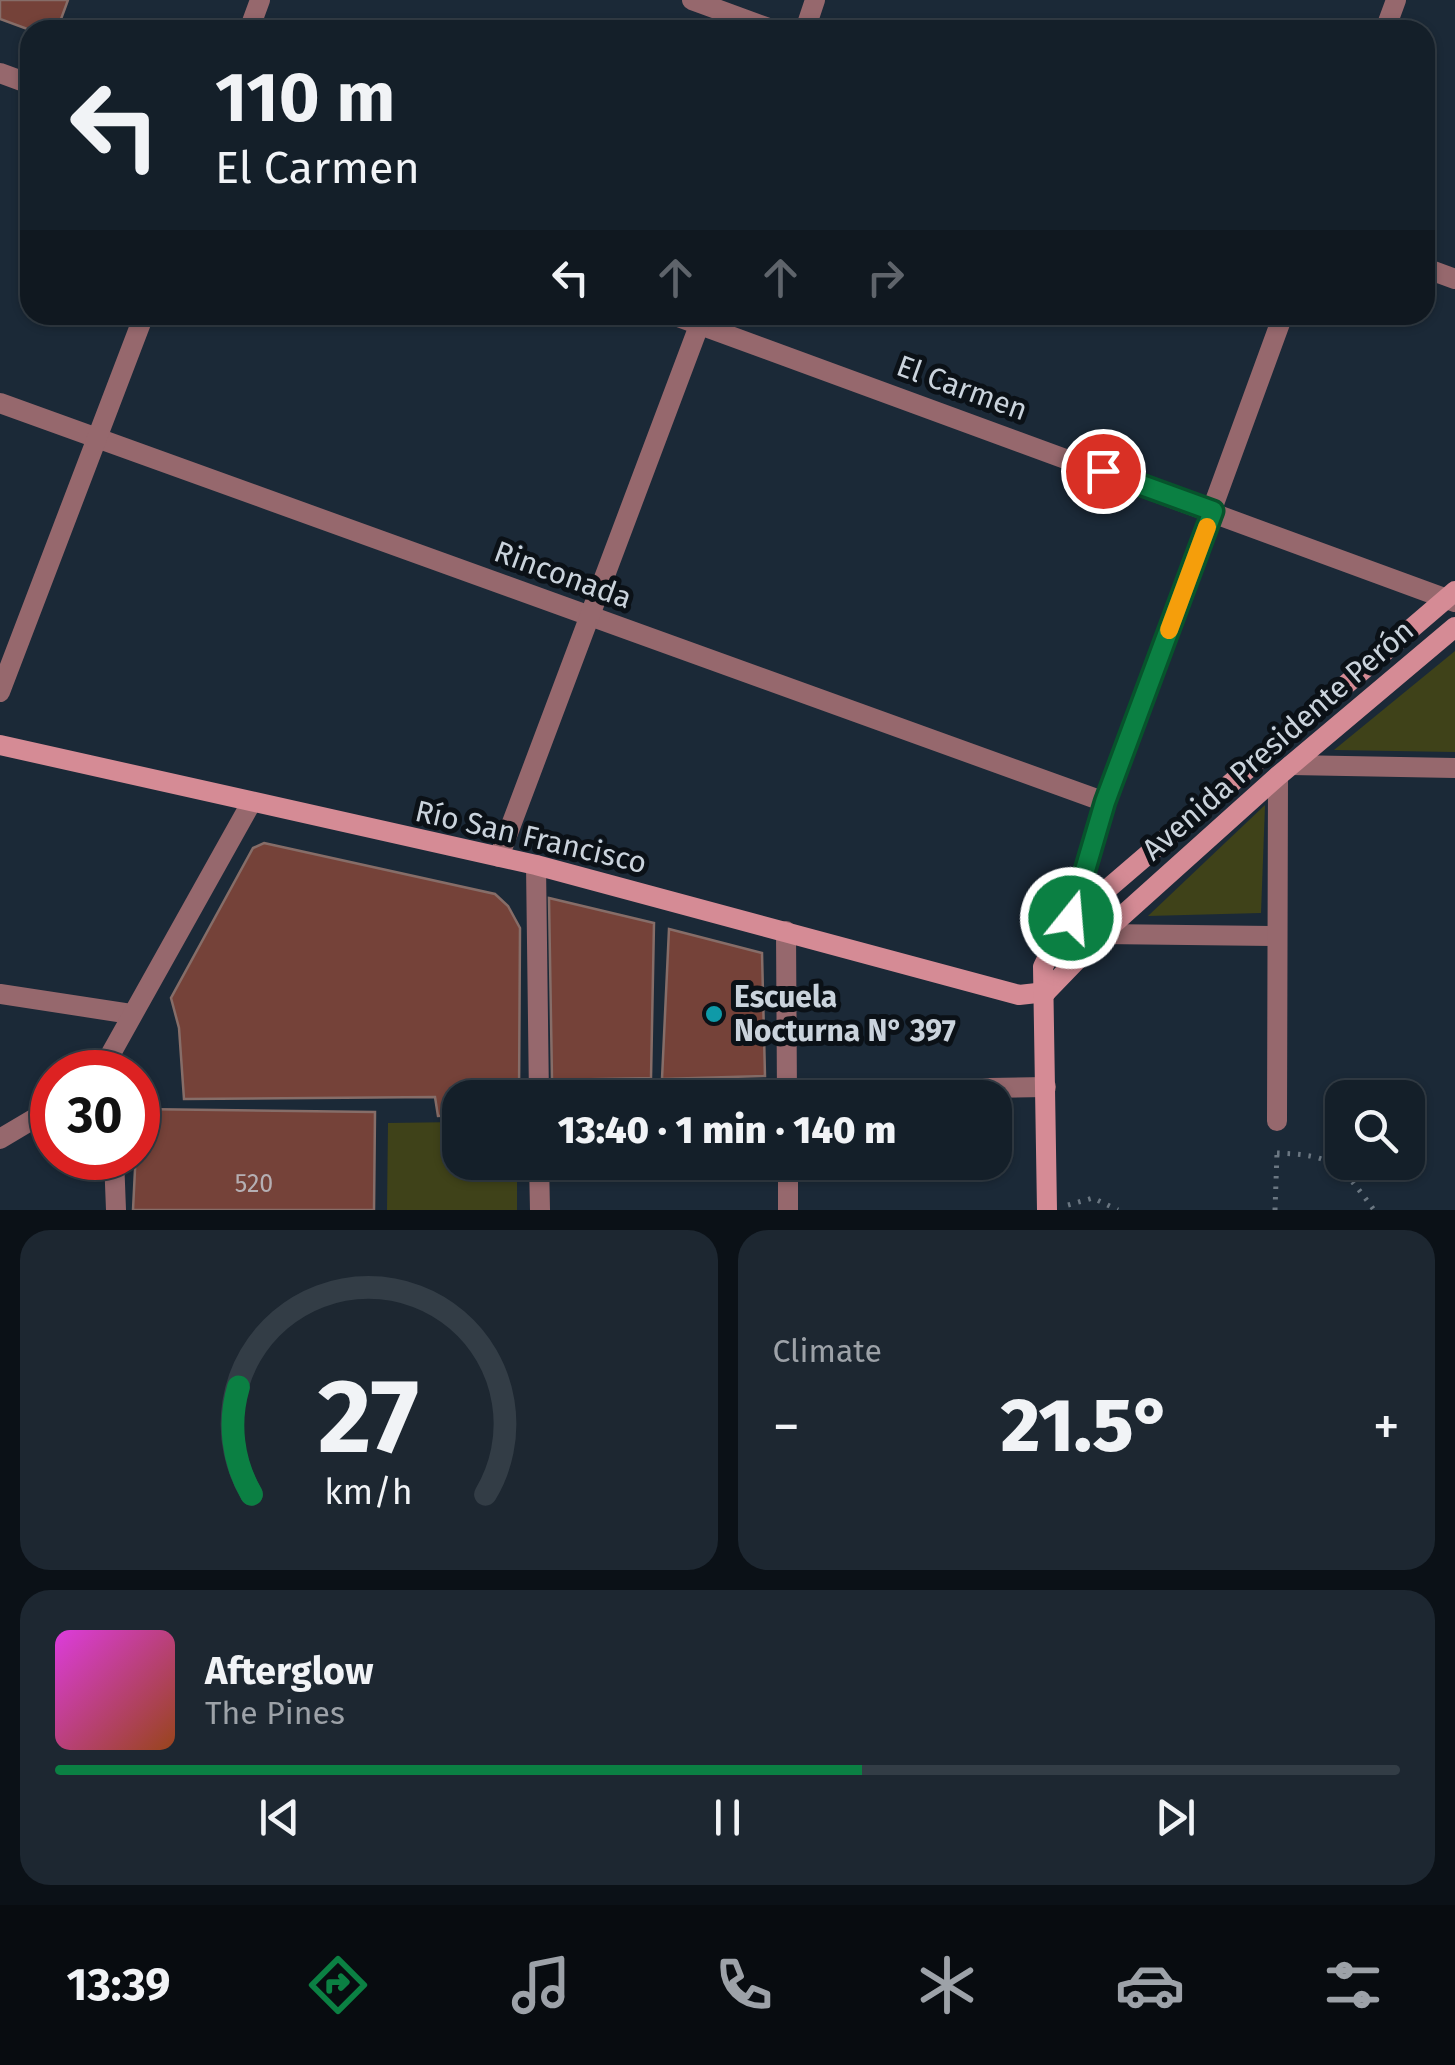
<!DOCTYPE html>
<meta charset="utf-8">
<style>
:root{--surface:#141f29;--page:#1d2731;--text:#f1f3f6;--muted:#9da2a8;--line:#333d46;--accent:#0b8043}
body{margin:0;font-family:"Fira Sans",sans-serif;background:var(--page);color:var(--text);height:100vh;display:flex;flex-direction:column;font-size:38px;white-space:nowrap}
*{box-sizing:border-box;margin:0}
p{font-size:32px;color:var(--muted)}
.icon{flex:none;width:55px;height:55px;fill:none;stroke:currentColor;stroke-width:2;stroke-linecap:round;stroke-linejoin:round}
.map{position:relative;height:1210px;overflow:hidden}
.drawer{display:flex;flex-direction:column;gap:20px;padding:20px;background:#0b1117;flex:1}
.drawer>*{flex:none}
.guide{position:absolute;left:20px;top:20px;width:1415px;height:305px;border-radius:30px;box-shadow:0 2px 8px #0004,0 0 0 2px var(--line);background:#141f29;color:var(--text);overflow:hidden}
.tools{position:absolute;left:1325px;top:1080px;display:grid;gap:20px}
.tools a{display:grid;place-items:center;width:100px;height:100px;border-radius:20px;background:var(--surface);box-shadow:0 2px 8px #0004,0 0 0 2px var(--line);font-size:50px}
.speed{position:absolute;left:30px;top:1050px;display:flex;gap:20px;font-size:50px;font-weight:700;text-align:center}
.speed>*{display:grid;place-content:center;width:130px;height:130px;border-radius:50%;background:var(--surface);box-shadow:0 2px 8px #0004,0 0 0 2px var(--line);line-height:1}
.speed .limit{border:15px solid #d22;background:#fff;color:#111}
.pin{position:absolute;display:grid;place-items:center;width:85px;height:85px;color:#fff;margin:-42px;border:5px solid #fff;border-radius:50%;box-shadow:0 2px 10px #0007}
.me{position:absolute;width:110px;margin:-55px;rotate:17deg;stroke-linejoin:round;filter:drop-shadow(0 0 8px #0008)}
.turn{display:flex;align-items:center;gap:35px;height:210px;padding:0 30px;font-size:45px}
.turn .icon{width:130px;height:130px;stroke-width:2.5}
.turn b{display:block;font-size:70px;line-height:85px}
.lanes{display:flex;align-items:center;height:95px;padding:0 30px;background:#0003;justify-content:center;gap:50px;direction:ltr}
.lanes .off{opacity:.35}
.big{font-size:75px;font-weight:800;line-height:1.1}
.drawer .card{flex:1;display:flex;flex-direction:column;justify-content:center;gap:15px;min-width:0;padding:0 35px;border-radius:30px;background:var(--page)}
.drawer .dial{align-items:center;gap:0}
.dial svg{height:260px;overflow:visible;fill:none;stroke:var(--line);stroke-width:7;stroke-linecap:round;text-anchor:middle}
.dial text{fill:var(--text);stroke:none}
.song{display:flex;align-items:center;gap:30px}
.cover{width:120px;height:120px;border-radius:15px;background:linear-gradient(135deg,hsl(300 70% 55%),hsl(20 70% 35%))}
.played{height:10px;border-radius:5px;background:linear-gradient(90deg,var(--accent) 60%,var(--line) 60%)}
.keys{display:flex;justify-content:space-around;direction:ltr}
.heat{display:flex;justify-content:space-between;align-items:center;font-size:55px;direction:ltr}
.drawer .tiles{flex:1;display:grid;gap:20px;grid-template-columns:1fr 1fr}
.card:last-child{grid-column:span 2}
.trip{position:absolute;left:442px;top:1080px;width:570px;height:100px;border-radius:30px;background:var(--surface);box-shadow:0 2px 8px #0004,0 0 0 2px var(--line);font-weight:800;line-height:100px;text-align:center}
.tabs{display:flex;height:160px;justify-content:space-around;align-items:center;background:#080c10;color:var(--muted)}
.tabs .icon{width:70px;height:70px}
.tabs .selected{color:var(--accent)}
.tabs b{font-size:45px;color:var(--text)}
.map>svg:first-child{display:block}
</style>
<div class="map">
<svg width="1455" height="1210" viewBox="0 0 1455 1210">
<rect width="100%" height="100%" fill="#1b2937"/>
<!-- green -->
<g fill="#3f4219">
<polygon points="1455,651 1455,752 1334,750"/>
<polygon points="1265,805 1261,913 1148,916"/>
<polygon points="460,1122 460,1162 517,1163 517,1210 387,1210 388,1123"/>
</g>
<!-- building -->
<g fill="#754239" stroke="#866d68" stroke-width="2.5">
<polygon points="0,0 68,0 57,30 30,30 0,19"/>
<polygon points="264,843 495,894 508,906 520,928 519,1098 460,1098 460,1115 438,1116 435,1097 184,1099 179,1028 171,998 253,848"/>
<polygon points="549,898 654,923 651,1078 552,1080"/>
<polygon points="669,929 762,953 765,1076 662,1079"/>
<polygon points="138,1109 375,1112 374,1210 133,1210"/>
</g>
<g fill="none" stroke-linecap="round" stroke-linejoin="round">
<!-- path -->
<g stroke="#6b7782" stroke-width="5" stroke-dasharray="2.5 8" stroke-linecap="butt">
<path d="M1277,1153C1334,1155 1340,1164 1374,1210"/>
<polyline points="1068,1205 1093,1198 1118,1210"/>
<polyline points="1275,1210 1277,1153"/>
</g>
<!-- minor -->
<g stroke="#96686d" stroke-width="20">
<polyline points="692,0 774,30"/>
<polyline points="249,30 260,0"/>
<polyline points="805,30 815,0"/>
<polyline points="1385,30 1396,0"/>
<polyline points="0,73 30,84"/>
<polyline points="1425,268 1455,279"/>
<polyline points="673,315 1455,602"/>
<polyline points="0,403 1105,802"/>
<polyline points="0,692 144,315"/>
<polyline points="1291,765 1455,768"/>
<polyline points="499,857 703,315"/>
<polyline points="536,865 539,1098"/>
<polyline points="1071,918 1105,802 1283,315"/>
<polyline points="1102,934 1277,936"/>
<polyline points="0,994 131,1014"/>
<polyline points="96,1072 104,1066 250,805"/>
<polyline points="539,1096 1046,1087"/>
<polyline points="1277,1121 1278,776"/>
<polyline points="0,1139 52,1108"/>
<polyline points="114,1158 116,1210"/>
<polyline points="539,1162 540,1210"/>
</g>
<!-- tertiary -->
<g stroke="#96686d" stroke-width="20">
<polyline points="786,931 787,1098"/>
<polyline points="788,1162 788,1210"/>
</g>
<!-- secondary -->
<g stroke="#d58b95" stroke-width="20">
<polyline points="0,745 536,865 1019,995 1046,992"/>
<polyline points="1046,992 1102,934 1278,776 1455,627"/>
<polyline points="1047,1210 1043,967 1062,928 1455,591"/>
</g>
</g>
<g fill="none" stroke-linecap="round" stroke-linejoin="round">
<!-- route casing -->
<g stroke="#07532c" stroke-width="25">
<polyline id="route" points="1071,918 1105,802 1213,511 1103,471"/>
</g>
<!-- route -->
<use href="#route" stroke="#0b8043" stroke-width="18"/>
<!-- slow -->
<polyline stroke="#f59e0b" stroke-width="18" points="1169,630 1207,527"/>
</g>
<!-- markers -->
<circle fill="#0f9aa8" stroke="#0b1117" stroke-width="4" cx="714" cy="1014" r="10"/>
<g text-anchor="middle" dominant-baseline="central" stroke-width="10" stroke-linejoin="round" paint-order="stroke">
<!-- number labels -->
<g font-size="25" fill="#b5afb3">
<text x="254" y="1184">520</text>
</g>
<!-- street labels -->
<g font-size="30" fill="#cad3dc" stroke="#0b1117">
<text transform="translate(962 388) rotate(20)">El Carmen</text>
<text transform="translate(563 575) rotate(20)">Rinconada</text>
<text transform="translate(1278 740) rotate(-41)">Avenida Presidente Perón</text>
<text transform="translate(531 837) rotate(13)">Río San Francisco</text>
</g>
<!-- poi labels -->
<g font-size="30" font-weight="bold" fill="#cad3dc" stroke="#0b1117" text-anchor="start">
<text x="734" y="997">Escuela<tspan x="734" dy="34">Nocturna N° 397</tspan></text>
</g>
</g>
</svg>
<div class="tools">
<a><svg class="icon" aria-label="search" viewBox="0 0 24 24"><circle cx="10" cy="10" r="6"/><path d="M15 15l6 6"/></svg></a>
</div>
<div class="speed"><div class="limit">30</div></div>
<div class="pin" style="left:1103px;top:471px;background:#d93025"><svg class="icon" aria-label="arrive" viewBox="0 0 24 24"><path d="M6 21V4h12l-3 4 3 4H6"/></svg></div>
<svg class="me" style="left:1071px;top:918px" viewBox="-20 -20 40 40"><circle r="17" fill="#0b8043" stroke="#fff" stroke-width="3"/><path d="M0-11L8 9 0 5-8 9z" fill="#fff"/></svg>
<div class="trip">13:40 · 1 min · 140 m</div>
<div class="guide">
<div class="turn"><svg class="icon" aria-label="left" viewBox="0 0 24 24"><path d="M17 20v-9H6M10 6l-5 5 5 5"/></svg><div><b>110 m</b>El Carmen</div></div>
<div class="lanes"><svg class="icon" aria-label="left" viewBox="0 0 24 24"><path d="M17 20v-9H6M10 6l-5 5 5 5"/></svg><svg class="icon off" aria-label="ahead" viewBox="0 0 24 24"><path d="M12 20V5M6 11l6-6 6 6"/></svg><svg class="icon off" aria-label="ahead" viewBox="0 0 24 24"><path d="M12 20V5M6 11l6-6 6 6"/></svg><svg class="icon off" aria-label="right" viewBox="0 0 24 24"><path d="M7 20v-9h11M14 6l5 5-5 5"/></svg></div>
</div>
</div>
<section class="drawer">
<div class="tiles">
<div class="card dial"><svg viewBox="0 0 100 80">
<path d="M14 69A42 42 0 1 1 86 69"/>
<path d="M14 69A42 42 0 0 1 10 36" stroke="#0b8043"/>
<text x="50" y="56" font-size="32" font-weight="700">27</text>
<text x="50" y="72" font-size="11">km/h</text>
</svg></div>
<div class="card"><p>Climate</p>
<div class="heat"><a>−</a><b class="big">21.5°</b><a>+</a></div>
</div>
<div class="card">
<div class="song"><i class="cover"></i><div><b>Afterglow</b><p>The Pines</p></div></div>
<div class="played"></div>
<div class="keys"><svg class="icon" aria-label="previous" viewBox="0 0 24 24"><path d="M18 5L8 12l10 7zM5 5v14"/></svg><svg class="icon" aria-label="pause" viewBox="0 0 24 24"><path d="M8 5v14M16 5v14"/></svg><svg class="icon" aria-label="next" viewBox="0 0 24 24"><path d="M6 5l10 7-10 7zM19 5v14"/></svg></div>
</div>
</div>
</section>
<nav class="tabs">
<b>13:39</b>
<svg class="icon selected" aria-label="directions" viewBox="0 0 24 24"><path d="M12 3l9 9-9 9-9-9zM9 14v-3h6M13 9l2 2-2 2"/></svg>
<svg class="icon" aria-label="music" viewBox="0 0 24 24"><path d="M9 18V5l10-2v13"/><circle cx="6" cy="18" r="3"/><circle cx="16" cy="16" r="3"/></svg>
<svg class="icon" aria-label="phone" viewBox="0 0 24 24"><path d="M5 4h4l2 5-3 2q2 4 5 5l2-3 5 2v4C11 20 4 13 5 4z"/></svg>
<svg class="icon" aria-label="climate" viewBox="0 0 24 24"><path d="M12 3v18M4 7l16 10M4 17L20 7"/></svg>
<svg class="icon" aria-label="car" viewBox="0 0 24 24"><path d="M5 17H2v-5l4-1 3-4h7l3 4 3 1v5h-3M9 17h6M6 11h13"/><circle cx="7" cy="17" r="2"/><circle cx="17" cy="17" r="2"/></svg>
<svg class="icon" aria-label="filters" viewBox="0 0 24 24"><path d="M4 7h16M4 17h16"/><circle cx="9" cy="7" r="2"/><circle cx="15" cy="17" r="2"/></svg>
</nav>
